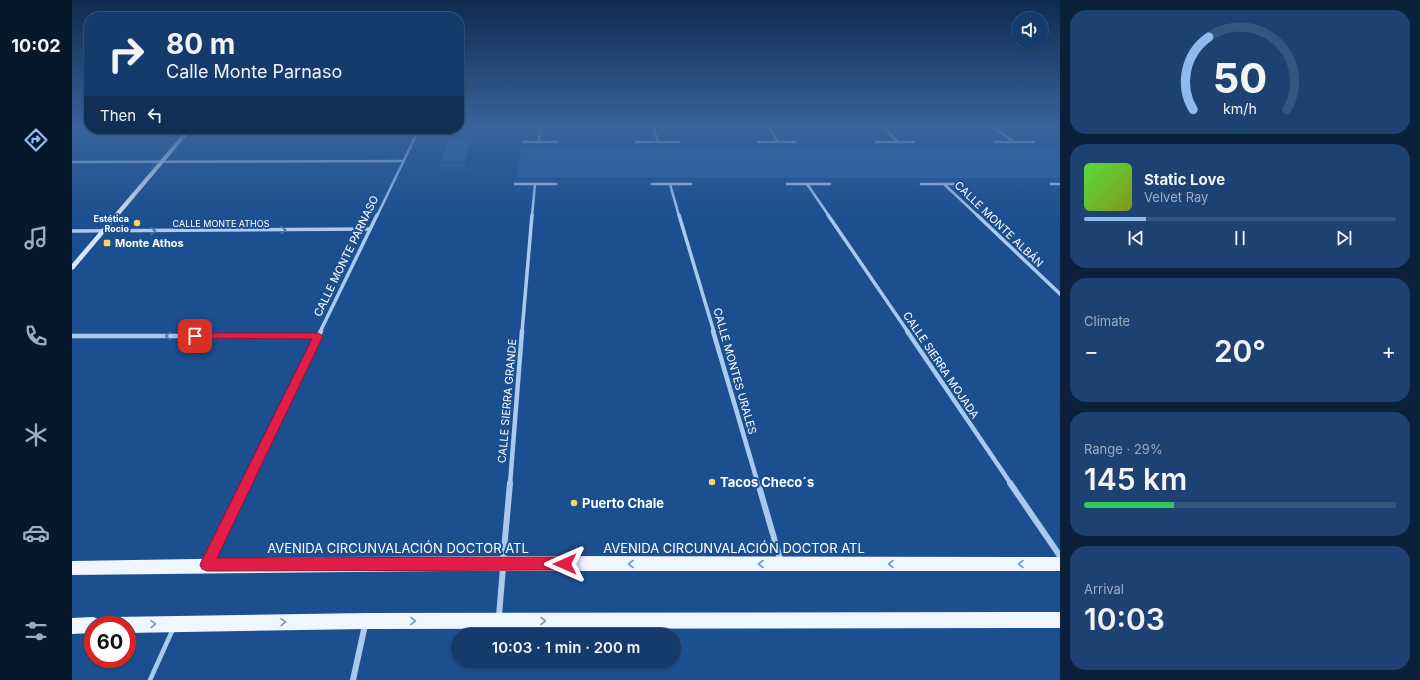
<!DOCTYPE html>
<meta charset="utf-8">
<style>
:root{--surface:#143b6b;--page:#1d4271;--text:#f1f3f6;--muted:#9dadc1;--line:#33557e;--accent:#90b9f0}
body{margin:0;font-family:Inter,sans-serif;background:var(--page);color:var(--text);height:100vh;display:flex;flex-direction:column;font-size:15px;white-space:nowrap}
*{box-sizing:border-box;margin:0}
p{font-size:13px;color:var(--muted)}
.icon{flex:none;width:22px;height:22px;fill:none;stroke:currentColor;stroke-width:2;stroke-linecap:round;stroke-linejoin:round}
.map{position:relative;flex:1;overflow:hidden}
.panel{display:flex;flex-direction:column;gap:10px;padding:10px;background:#0b203b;width:360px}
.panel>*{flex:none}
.banner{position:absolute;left:12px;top:12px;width:380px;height:122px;border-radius:16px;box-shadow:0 1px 3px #0004,0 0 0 1px var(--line);background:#143b6b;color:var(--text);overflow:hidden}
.fabs{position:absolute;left:940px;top:12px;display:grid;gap:8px}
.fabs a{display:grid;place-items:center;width:36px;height:36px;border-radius:50%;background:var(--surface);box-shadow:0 1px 3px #0004,0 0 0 1px var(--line);font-size:20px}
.speed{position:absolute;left:12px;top:616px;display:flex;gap:8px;font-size:20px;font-weight:700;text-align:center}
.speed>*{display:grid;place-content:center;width:52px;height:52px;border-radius:50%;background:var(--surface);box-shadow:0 1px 3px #0004,0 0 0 1px var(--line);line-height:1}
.speed .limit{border:6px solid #d22;background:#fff;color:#111}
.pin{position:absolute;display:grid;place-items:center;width:34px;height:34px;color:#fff;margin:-17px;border-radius:8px;box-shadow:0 2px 6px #0006}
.me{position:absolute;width:44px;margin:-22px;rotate:270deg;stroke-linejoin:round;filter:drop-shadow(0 0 3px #0008)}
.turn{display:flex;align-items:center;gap:14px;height:84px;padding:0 16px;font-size:18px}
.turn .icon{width:52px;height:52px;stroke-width:2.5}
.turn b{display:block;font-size:28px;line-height:34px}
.then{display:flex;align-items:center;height:38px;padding:0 16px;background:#0003;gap:8px;font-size:15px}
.big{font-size:30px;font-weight:600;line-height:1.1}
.panel .tile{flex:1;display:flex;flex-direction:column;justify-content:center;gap:6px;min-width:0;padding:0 14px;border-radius:16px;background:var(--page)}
.panel .dial{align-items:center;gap:0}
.dial svg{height:104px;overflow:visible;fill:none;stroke:var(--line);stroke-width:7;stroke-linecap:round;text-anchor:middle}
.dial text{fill:var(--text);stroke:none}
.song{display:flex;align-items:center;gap:12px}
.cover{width:48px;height:48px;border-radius:6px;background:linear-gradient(135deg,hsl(110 70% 55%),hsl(70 70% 35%))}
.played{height:4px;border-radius:2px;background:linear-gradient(90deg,var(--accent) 20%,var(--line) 20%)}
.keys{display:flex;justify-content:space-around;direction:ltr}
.heat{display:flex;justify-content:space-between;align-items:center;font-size:22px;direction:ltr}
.charge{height:6px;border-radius:3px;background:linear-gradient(90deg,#34c759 29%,var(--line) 0)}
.trip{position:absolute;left:379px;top:628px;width:230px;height:40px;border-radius:20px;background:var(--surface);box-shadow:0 1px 3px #0004,0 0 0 1px var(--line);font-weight:600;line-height:40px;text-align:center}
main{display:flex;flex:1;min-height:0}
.tabs{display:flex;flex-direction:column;width:72px;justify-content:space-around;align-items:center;background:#08182b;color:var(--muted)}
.tabs .icon{width:28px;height:28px}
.tabs .on{color:var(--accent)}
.tabs b{font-size:18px;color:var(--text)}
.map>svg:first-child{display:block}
</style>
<main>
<nav class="tabs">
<b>10:02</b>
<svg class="icon on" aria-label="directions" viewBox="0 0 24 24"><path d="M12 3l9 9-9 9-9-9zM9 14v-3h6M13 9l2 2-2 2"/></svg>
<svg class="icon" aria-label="music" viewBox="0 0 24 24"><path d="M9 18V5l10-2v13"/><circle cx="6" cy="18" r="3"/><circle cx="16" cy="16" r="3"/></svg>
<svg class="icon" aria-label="phone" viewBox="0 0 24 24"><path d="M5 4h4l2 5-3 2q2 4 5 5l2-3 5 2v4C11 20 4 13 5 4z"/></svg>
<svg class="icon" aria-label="climate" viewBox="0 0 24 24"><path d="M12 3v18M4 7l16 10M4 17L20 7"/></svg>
<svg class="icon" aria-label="car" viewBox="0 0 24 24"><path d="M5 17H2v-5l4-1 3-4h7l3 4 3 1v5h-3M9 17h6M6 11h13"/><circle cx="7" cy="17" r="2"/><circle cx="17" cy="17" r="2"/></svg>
<svg class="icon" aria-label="filters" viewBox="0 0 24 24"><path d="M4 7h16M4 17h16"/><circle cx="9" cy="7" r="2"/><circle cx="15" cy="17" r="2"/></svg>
</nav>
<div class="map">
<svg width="988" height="680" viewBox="0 0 988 680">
<rect width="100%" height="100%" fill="#1b4f8f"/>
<!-- green -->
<polygon fill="#2461a8" points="589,147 988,147 988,178 445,177 449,148"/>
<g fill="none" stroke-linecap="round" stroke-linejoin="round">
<!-- lane -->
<polyline stroke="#a9c9ee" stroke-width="4.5" points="78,680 101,629"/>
<!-- street-far3 -->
<g stroke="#a9c9ee" stroke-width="2.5">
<polyline points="581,126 586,142"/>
<polyline points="696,126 706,142"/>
<polyline points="810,126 826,142"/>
<polyline points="919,126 942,142"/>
<polyline points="451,142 485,142"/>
<polyline points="467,142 468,126"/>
<polyline points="564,142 607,142"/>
<polyline points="686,142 723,142"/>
<polyline points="804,142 842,142"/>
<polyline points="923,142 962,142"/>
<polyline points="0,162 332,161"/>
<polyline points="443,184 484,184"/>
<polyline points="580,184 619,184"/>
<polyline points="598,184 607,216"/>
<polyline points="715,184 758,184"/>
<polyline points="735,184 757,216"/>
<polyline points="849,184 886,184"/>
<polyline points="872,184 906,216"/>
<polyline points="979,184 988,184"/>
<polyline points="305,216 347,129"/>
<polyline points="460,216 463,184"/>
</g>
<!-- street-far2 -->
<g stroke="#a9c9ee" stroke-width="3.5">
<polyline points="607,215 642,332"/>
<polyline points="756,215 836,332"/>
<polyline points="905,215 988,294"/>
<polyline points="0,231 298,229"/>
<polyline points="248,332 305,215"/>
<polyline points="450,332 460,215"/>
</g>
<!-- street-far1 -->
<g stroke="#a9c9ee" stroke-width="4.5">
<polyline points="641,331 686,484"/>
<polyline points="835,331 939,484"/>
<polyline points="0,336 247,336"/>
<polyline points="175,484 249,331"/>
<polyline points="438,484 450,331"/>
</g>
<!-- street -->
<g stroke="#a9c9ee" stroke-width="6">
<polyline points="686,483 709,562"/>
<polyline points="938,483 988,556"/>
<polyline points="431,561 438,483"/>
<polyline points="136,563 175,483"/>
<polyline points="427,616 431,567"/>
<polyline points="281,680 293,625"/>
</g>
<!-- secondary -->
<polygon fill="#d6e6fa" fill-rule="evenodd" points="115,129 120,129 2,269 0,270 0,264"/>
<!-- primary -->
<g fill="#f0f6ff" fill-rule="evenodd">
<polygon points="494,556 988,557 988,571 370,571 0,575 0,561 247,557"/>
<polygon points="988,612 988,628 294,629 55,633 55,625 34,625 36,619 42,617 294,613"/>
<polygon points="21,617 27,619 29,625 21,625 21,633 0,634 0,618"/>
</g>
</g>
<!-- wall -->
<polygon fill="#245895" points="401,148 395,171 369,171 368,162"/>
<!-- shaded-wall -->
<polygon fill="#1d4779" points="400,139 401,148 395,171 393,162"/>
<!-- building -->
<polygon fill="#2a66ad" stroke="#1d4779" points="376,139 400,139 393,162 368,162"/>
<!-- one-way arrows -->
<defs><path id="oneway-chevron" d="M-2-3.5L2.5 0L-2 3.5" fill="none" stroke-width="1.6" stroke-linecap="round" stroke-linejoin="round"/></defs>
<g stroke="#4674ac">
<use href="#oneway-chevron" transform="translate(211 230)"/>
<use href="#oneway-chevron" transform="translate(81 231)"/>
<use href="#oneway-chevron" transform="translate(96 336) rotate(180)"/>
</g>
<g stroke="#7b9ac1">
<use href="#oneway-chevron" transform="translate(559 564) rotate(-180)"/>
<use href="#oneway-chevron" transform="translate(689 564) rotate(-180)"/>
<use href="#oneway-chevron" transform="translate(819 564) rotate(-180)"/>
<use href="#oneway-chevron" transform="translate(949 564) rotate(-180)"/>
<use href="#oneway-chevron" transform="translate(341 621)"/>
<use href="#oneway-chevron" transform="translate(471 621)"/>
<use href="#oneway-chevron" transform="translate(211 622) rotate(-1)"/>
<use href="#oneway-chevron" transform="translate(81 624) rotate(-1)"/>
</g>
<!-- sky -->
<linearGradient id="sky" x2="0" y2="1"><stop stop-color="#0f2b4f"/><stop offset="0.57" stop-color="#39639b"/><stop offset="1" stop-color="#39639b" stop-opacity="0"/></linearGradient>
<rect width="988" height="222" fill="url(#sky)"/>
<!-- route -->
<polygon fill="#e11d48" stroke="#92132f" points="123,333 246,333 251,336 145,558 493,557 498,559 499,564 498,568 493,570 135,571 130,569 128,565 130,560 240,339 120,338 119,336 120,334"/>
<!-- markers -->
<g fill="#ffd166" stroke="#1b4f8f" stroke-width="1.5">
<circle cx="65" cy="223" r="4"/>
<rect x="31" y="239" width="8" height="8" rx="2"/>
<circle cx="640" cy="482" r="4"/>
<circle cx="502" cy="503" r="4"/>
</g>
<g text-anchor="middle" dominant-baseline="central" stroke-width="4" stroke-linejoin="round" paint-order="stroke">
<!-- far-poi labels -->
<g font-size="9" font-weight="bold" fill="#fff" stroke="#1b4f8f" text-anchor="end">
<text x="57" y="218">Estética<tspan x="57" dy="10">Rocio</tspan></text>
</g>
<!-- far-street labels -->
<g font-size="9" fill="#fff" stroke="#1b4f8f">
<text x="149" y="223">CALLE MONTE ATHOS</text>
</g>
<!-- street labels -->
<g font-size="11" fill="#fff" stroke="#1b4f8f">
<text transform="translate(927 224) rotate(44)">CALLE MONTE ALBÁN</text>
<text transform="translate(274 256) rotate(-64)">CALLE MONTE PARNASO</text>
<text transform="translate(869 365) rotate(56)">CALLE SIERRA MOJADA</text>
<text transform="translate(663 371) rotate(74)">CALLE MONTES URALES</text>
<text transform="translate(435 401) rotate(-85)">CALLE SIERRA GRANDE</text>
</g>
<!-- poi labels -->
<g font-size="11" font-weight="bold" fill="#fff" stroke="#1b4f8f" text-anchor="start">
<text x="43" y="243">Monte Athos</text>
</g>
<!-- near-poi labels -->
<g font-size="13" font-weight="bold" fill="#fff" stroke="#1b4f8f" text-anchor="start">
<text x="648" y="482">Tacos Checo´s</text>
<text x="510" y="503">Puerto Chale</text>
</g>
<!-- near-street labels -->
<g font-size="13" fill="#fff" stroke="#1b4f8f">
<text x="326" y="548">AVENIDA CIRCUNVALACIÓN DOCTOR ATL</text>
<text x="662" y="548">AVENIDA CIRCUNVALACIÓN DOCTOR ATL</text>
</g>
</g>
</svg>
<div class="fabs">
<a><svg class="icon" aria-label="sound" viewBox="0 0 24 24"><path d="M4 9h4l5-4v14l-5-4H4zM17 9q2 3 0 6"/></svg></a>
</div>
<div class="speed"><div class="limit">60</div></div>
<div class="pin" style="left:123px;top:336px;background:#d93025"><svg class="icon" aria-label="arrive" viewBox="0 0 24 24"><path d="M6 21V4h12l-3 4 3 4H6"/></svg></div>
<svg class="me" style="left:493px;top:564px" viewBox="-20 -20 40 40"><path d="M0-17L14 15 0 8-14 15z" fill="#e11d48" stroke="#fff" stroke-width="4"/></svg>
<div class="trip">10:03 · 1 min · 200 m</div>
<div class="banner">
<div class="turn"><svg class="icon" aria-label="right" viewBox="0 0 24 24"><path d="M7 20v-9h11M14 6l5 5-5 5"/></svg><div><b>80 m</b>Calle Monte Parnaso</div></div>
<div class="then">Then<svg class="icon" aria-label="left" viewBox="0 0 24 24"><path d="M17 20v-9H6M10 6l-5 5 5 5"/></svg></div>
</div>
</div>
<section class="panel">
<div class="tile dial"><svg viewBox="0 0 100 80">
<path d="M14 69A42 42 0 1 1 86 69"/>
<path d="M14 69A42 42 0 0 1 26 13" stroke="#90b9f0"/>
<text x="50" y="56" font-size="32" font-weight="700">50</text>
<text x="50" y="72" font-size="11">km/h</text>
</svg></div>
<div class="tile">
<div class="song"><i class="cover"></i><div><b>Static Love</b><p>Velvet Ray</p></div></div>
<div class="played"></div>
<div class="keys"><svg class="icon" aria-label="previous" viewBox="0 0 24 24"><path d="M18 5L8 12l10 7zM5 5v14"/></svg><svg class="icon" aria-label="pause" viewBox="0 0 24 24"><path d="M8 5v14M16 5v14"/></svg><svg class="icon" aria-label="next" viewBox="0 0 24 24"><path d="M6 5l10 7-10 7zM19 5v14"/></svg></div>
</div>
<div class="tile"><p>Climate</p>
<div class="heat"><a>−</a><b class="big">20°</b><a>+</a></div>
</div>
<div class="tile"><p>Range · 29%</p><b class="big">145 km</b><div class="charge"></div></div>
<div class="tile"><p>Arrival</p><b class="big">10:03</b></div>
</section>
</main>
